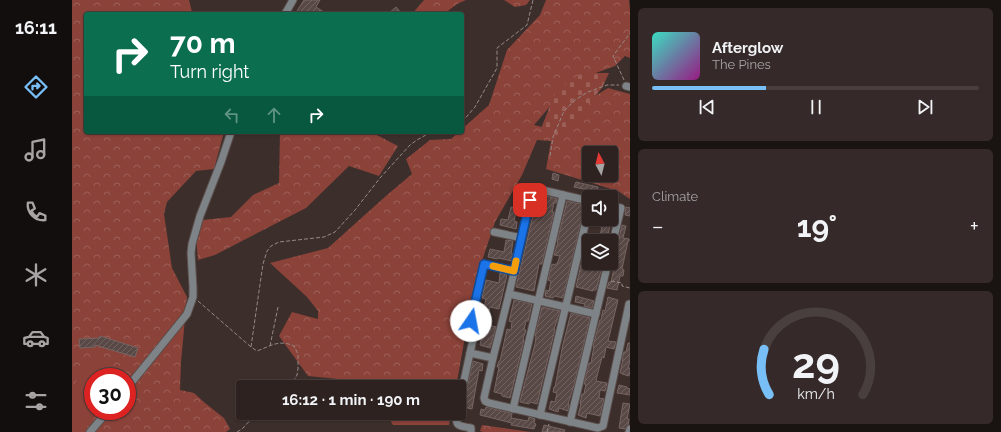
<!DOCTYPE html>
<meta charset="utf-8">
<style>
:root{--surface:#2d2220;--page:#352a29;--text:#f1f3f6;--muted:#a7a4a5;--line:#483f3e;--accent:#78bff7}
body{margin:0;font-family:Raleway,sans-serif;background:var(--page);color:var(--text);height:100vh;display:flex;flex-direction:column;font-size:15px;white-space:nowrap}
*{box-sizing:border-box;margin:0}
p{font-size:13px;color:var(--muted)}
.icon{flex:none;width:22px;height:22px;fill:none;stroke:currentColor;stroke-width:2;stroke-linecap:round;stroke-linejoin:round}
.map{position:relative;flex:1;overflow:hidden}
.panel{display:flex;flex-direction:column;gap:8px;padding:8px;background:#191312;width:371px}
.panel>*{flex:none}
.guide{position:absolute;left:12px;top:12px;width:380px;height:122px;border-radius:4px;box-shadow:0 1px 3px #0004,0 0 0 1px var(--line);background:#0b6e4f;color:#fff;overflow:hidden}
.needle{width:26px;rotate:353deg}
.buttons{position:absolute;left:510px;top:146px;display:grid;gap:8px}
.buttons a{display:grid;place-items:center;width:36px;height:36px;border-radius:4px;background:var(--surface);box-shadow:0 1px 3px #0004,0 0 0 1px var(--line);font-size:20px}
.speed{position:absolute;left:12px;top:368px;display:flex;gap:8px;font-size:20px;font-weight:700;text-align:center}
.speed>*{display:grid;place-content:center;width:52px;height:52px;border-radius:50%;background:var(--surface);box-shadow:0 1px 3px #0004,0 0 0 1px var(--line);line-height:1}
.speed .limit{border:6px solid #d22;background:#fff;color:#111}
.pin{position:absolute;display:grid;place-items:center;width:34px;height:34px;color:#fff;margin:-17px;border-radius:8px;box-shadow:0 2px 6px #0006}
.me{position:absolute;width:44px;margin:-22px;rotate:12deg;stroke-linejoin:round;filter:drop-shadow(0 0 3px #0008)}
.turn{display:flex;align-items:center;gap:14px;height:84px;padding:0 20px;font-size:18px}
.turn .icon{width:52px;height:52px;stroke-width:2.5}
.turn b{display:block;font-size:28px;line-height:34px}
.lanes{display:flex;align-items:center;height:38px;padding:0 20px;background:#0003;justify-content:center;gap:20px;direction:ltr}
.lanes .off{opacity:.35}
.big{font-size:30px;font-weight:700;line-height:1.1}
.panel .widget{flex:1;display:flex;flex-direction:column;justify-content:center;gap:6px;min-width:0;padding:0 14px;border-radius:6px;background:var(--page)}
.panel .dial{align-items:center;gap:0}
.dial svg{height:104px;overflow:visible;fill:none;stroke:var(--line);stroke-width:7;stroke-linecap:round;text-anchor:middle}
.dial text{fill:var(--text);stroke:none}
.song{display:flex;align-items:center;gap:12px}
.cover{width:48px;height:48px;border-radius:6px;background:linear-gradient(135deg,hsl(170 70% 55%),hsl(310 70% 35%))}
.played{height:4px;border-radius:2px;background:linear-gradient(90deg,var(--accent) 35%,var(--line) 35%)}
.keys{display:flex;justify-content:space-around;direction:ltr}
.heat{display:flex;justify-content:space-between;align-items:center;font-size:22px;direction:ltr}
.trip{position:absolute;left:164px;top:380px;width:230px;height:40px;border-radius:4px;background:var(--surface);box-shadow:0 1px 3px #0004,0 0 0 1px var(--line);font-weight:700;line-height:40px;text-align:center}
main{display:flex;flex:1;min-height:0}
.dock{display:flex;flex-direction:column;width:72px;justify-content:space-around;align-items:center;background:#120e0d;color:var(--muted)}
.dock .icon{width:28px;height:28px}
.dock .current{color:var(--accent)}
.dock b{font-size:18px;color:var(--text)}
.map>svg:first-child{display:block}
</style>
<main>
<nav class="dock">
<b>16:11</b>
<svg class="icon current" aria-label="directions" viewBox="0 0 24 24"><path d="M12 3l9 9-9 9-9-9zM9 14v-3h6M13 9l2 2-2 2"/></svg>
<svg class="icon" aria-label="music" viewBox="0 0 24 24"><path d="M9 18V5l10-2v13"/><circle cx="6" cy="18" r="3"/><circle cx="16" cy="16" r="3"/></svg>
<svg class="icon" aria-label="phone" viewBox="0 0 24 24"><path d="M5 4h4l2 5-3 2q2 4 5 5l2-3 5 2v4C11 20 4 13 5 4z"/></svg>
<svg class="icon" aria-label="climate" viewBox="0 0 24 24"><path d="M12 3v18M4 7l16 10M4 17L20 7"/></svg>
<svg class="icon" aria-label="car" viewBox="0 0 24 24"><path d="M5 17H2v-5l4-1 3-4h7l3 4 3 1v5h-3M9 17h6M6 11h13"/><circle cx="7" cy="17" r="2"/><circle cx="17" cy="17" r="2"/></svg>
<svg class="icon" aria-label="filters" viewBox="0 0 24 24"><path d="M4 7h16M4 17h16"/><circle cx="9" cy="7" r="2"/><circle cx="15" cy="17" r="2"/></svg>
</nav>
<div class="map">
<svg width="558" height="432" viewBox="0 0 558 432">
<defs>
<pattern id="forest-crowns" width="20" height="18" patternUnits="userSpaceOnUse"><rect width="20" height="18" fill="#8b4239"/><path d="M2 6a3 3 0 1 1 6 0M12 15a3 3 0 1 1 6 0" fill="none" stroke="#9c5e56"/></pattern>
<pattern id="cemetery-stones" width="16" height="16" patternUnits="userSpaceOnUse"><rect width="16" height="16" fill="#8b4239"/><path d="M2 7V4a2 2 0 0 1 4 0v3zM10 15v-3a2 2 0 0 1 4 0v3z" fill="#9c5e56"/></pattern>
<pattern id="building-hatch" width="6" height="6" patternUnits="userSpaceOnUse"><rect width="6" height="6" fill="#584846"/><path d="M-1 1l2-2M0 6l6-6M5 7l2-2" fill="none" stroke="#716361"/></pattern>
</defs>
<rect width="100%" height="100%" fill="#3c2e2b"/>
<!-- forest -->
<g fill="url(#forest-crowns)" fill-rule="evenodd">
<path d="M0,0H117L120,12L125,14H14V132H152L142,169L124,171L95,202L92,214L100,268L115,297L109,362L108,390L122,393L133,403L152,418L158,429L154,432H0ZM21,377H55V411H21Z"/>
<polygon points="352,0 394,0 385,4 372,14 340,14"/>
<polygon points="432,0 458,0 454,5 443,7"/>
<path d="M474,0H557L558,10V58L553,56L543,66L499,82L462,125L491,132L510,104L536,88L558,94V199L546,191L474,169L479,141L465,140L450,175L423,222L403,282L384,387H299L296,382L236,376L207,336L220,312L246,319V311L235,297L198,263L256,248L315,195L340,174L334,159L358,140L379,139L387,132H390V129L417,105L435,50L468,15ZM517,153H539V175H517Z"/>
<polygon points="209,132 299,132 326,146 307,176 277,166 234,208 143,255 126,260 124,238 130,220 159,217 181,195 207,183 208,133"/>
<polygon points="314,413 379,413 377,425 321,425"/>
<polygon points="410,425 459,432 411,432 408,431"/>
</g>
<!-- cemetery -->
<polygon fill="url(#cemetery-stones)" points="510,73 537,73 530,88 489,136 468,131 484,91"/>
<!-- green -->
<polygon fill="#8b4239" points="21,357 49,375 48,377 21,377 21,411 25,411 11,432 4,432 0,429 0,388"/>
<!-- building -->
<g fill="url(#building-hatch)" stroke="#766563">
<polygon points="232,0 248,0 244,7 255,14 223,14"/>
<polygon points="324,7 330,14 316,14"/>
<polygon points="481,173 487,175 486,181 480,179"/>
<polygon points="504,182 526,187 525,193 515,191 516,190 502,187"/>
<polygon points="461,184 465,190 457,195 453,191"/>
<polygon points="474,196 485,199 484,203 482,203 480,212 482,212 470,264 467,264 463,285 462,291 444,287 463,207 472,207"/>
<polygon points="446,197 454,199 453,205 444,203"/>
<polygon points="495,201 513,205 491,298 482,296 481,298 473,296 474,290 477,291 479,281 476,280 480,264 483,265 483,264 485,264 488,256 482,255 486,242 485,242"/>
<polygon points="439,207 445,208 442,221 445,222 444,229 428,225 429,219 436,220"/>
<polygon points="554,207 558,208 558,216 553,215"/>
<polygon points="539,211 543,212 540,225 539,225 539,222 536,234 538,235 536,241 527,240 530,227 518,225 520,219 539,219"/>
<polygon points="550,225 554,226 551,238 557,239 557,241 556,241 550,269 552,270 551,276 548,276 545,290 535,288 537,282 539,282 544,259 541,259 544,251"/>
<polygon points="434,240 441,241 439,254 441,254 440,261 426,258 425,259 416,257 418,249 432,252"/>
<polygon points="511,256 517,257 517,263 529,264 528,267 530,267 524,290 521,290 521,291 504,287"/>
<polygon points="428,273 435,275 427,309 418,307 415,316 410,314 410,313 407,312 408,307 412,308 414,299 410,298 414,280 427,283"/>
<polygon points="504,296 522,301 520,308 512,306 513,304 503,302"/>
<polygon points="536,297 546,300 536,341 544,342 542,349 534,347 532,358 530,357 525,376 524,381 535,383 533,391 528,390 527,398 532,399 528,416 515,413 514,418 506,415 509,404 508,404 510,394 512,394 514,384 512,384 517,363 519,363 522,346 521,346 528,320 529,320 531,310 533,311"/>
<polygon points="442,300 460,304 456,321 454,321 452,330 454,330 451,339 452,340 438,398 430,396 430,394 422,392 427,367 425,367 427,361 428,361 435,329 439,330 440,322 437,321"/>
<polygon points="470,307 488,311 482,329 483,329 465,404 458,402 457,404 448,402 448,401 463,344 464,336 463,335"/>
<polygon points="499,313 518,318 502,385 496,404 497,404 496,411 487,408 486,412 477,409 479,401 483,402 485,393 481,392 482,387 483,387 491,344"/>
<polygon points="405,322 424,327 418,348 408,345 411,331 403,329"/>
<polygon points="28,336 66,348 63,357 23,345 23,347 8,348 7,339 27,338"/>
<polygon points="556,343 558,343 558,361 556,368 558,368 558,371 557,376 550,374 550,373 548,373 551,359 550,359 551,355 552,352 554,352"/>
<polygon points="401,361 411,364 410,371 407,370 400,409 391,407"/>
<polygon points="547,385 555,387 555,388 558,389 558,395 545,393"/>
<polygon points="551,403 558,404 555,419 557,419 556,425 553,429 547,428"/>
<polygon points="414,407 438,413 440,414 439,418 456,421 457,417 463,419 462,423 464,424 462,429 439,425 440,423 408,415 409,409 413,410"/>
<polygon points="472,425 493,430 492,432 470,432"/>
</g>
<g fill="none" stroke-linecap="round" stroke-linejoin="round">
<!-- minor casing -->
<g stroke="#5a4d4a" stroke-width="9">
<g id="minor">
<polyline points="213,14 221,0"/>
<polyline points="554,86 558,87"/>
<polyline points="517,201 470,190 468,202 459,200 437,294 421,358 412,398 413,401 417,403 526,428 531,426 557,304 558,304"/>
<polyline points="539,206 549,208 539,250"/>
<polyline points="422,232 450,238"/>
<polyline points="437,294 524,314"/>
<polyline points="398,353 421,358"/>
<polyline points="55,388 115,314 121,297 121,287 119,253 120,244 128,216 149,162 159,132"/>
<polyline points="387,404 401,339 397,331 401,308 412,264 442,271"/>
<polyline points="441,409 491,195"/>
<path d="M385,413C382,427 388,426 399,428V432"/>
<polyline points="468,415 517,208"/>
<polyline points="498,422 536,263"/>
<polyline points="18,432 36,411"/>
<polyline points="557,432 558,429"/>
</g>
</g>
<!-- path -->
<g stroke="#958987" stroke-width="1" stroke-dasharray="4 2" stroke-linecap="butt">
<polyline points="552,80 541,56 558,33"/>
<polyline points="390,122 403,107 425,68 425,48 455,25 461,0"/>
<polyline points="478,156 481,137 492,111 503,100 516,92 535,85 547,85"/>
<polyline points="539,281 550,283 550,286 558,288"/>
<path d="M126,301L179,347L185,351C199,346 207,339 222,346L226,354V369L225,375L222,380L211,387"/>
<polyline points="198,346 206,307"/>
<polyline points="179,347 187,291 191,264 195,251 199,246 207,242 252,237 263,232 283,210 308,178 338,145 345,140 359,132"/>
<polyline points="165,432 170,429 185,413"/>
<polyline points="475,432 477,424"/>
</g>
<!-- minor -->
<use href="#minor" stroke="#7d8387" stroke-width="7"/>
</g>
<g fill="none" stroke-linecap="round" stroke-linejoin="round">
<!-- route casing -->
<g stroke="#114b97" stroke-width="10">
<polyline id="route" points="399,321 412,264 442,271 458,200"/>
</g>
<!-- route -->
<use href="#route" stroke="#1a73e8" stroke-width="7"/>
<!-- slow -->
<polyline stroke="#f59e0b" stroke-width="7" points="421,266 442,271 444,261"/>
</g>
</svg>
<div class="buttons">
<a><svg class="needle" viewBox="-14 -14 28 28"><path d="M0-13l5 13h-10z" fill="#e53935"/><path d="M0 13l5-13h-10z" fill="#a7a4a5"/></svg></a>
<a><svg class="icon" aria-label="sound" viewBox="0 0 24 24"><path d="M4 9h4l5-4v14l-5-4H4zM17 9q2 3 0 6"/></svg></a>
<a><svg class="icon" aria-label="layers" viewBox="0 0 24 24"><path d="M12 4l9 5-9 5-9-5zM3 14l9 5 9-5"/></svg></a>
</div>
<div class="speed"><div class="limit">30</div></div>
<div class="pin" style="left:458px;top:200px;background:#d93025"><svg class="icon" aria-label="arrive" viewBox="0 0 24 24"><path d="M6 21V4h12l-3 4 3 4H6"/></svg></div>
<svg class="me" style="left:399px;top:321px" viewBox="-20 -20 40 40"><circle r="19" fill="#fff"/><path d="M0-13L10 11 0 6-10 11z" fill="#1a73e8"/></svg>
<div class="trip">16:12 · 1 min · 190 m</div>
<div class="guide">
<div class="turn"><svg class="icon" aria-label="right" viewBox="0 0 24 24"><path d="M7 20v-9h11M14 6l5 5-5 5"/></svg><div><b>70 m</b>Turn right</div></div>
<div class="lanes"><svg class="icon off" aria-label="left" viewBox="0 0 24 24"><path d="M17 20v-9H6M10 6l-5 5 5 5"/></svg><svg class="icon off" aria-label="ahead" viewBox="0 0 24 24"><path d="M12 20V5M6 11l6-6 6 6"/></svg><svg class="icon" aria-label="right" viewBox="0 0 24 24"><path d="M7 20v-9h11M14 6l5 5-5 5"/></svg></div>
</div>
</div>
<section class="panel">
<div class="widget">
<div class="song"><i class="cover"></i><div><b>Afterglow</b><p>The Pines</p></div></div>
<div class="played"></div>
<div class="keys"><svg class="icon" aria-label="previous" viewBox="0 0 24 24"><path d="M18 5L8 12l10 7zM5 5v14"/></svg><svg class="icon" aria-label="pause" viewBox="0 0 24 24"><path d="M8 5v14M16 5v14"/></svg><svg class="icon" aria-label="next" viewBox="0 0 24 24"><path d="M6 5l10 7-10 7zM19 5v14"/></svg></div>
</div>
<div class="widget"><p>Climate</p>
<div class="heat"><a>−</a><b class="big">19°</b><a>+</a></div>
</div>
<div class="widget dial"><svg viewBox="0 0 100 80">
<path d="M14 69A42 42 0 1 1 86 69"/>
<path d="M14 69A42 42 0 0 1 10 34" stroke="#78bff7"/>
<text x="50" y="56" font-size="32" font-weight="700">29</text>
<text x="50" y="72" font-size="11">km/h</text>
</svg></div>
</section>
</main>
